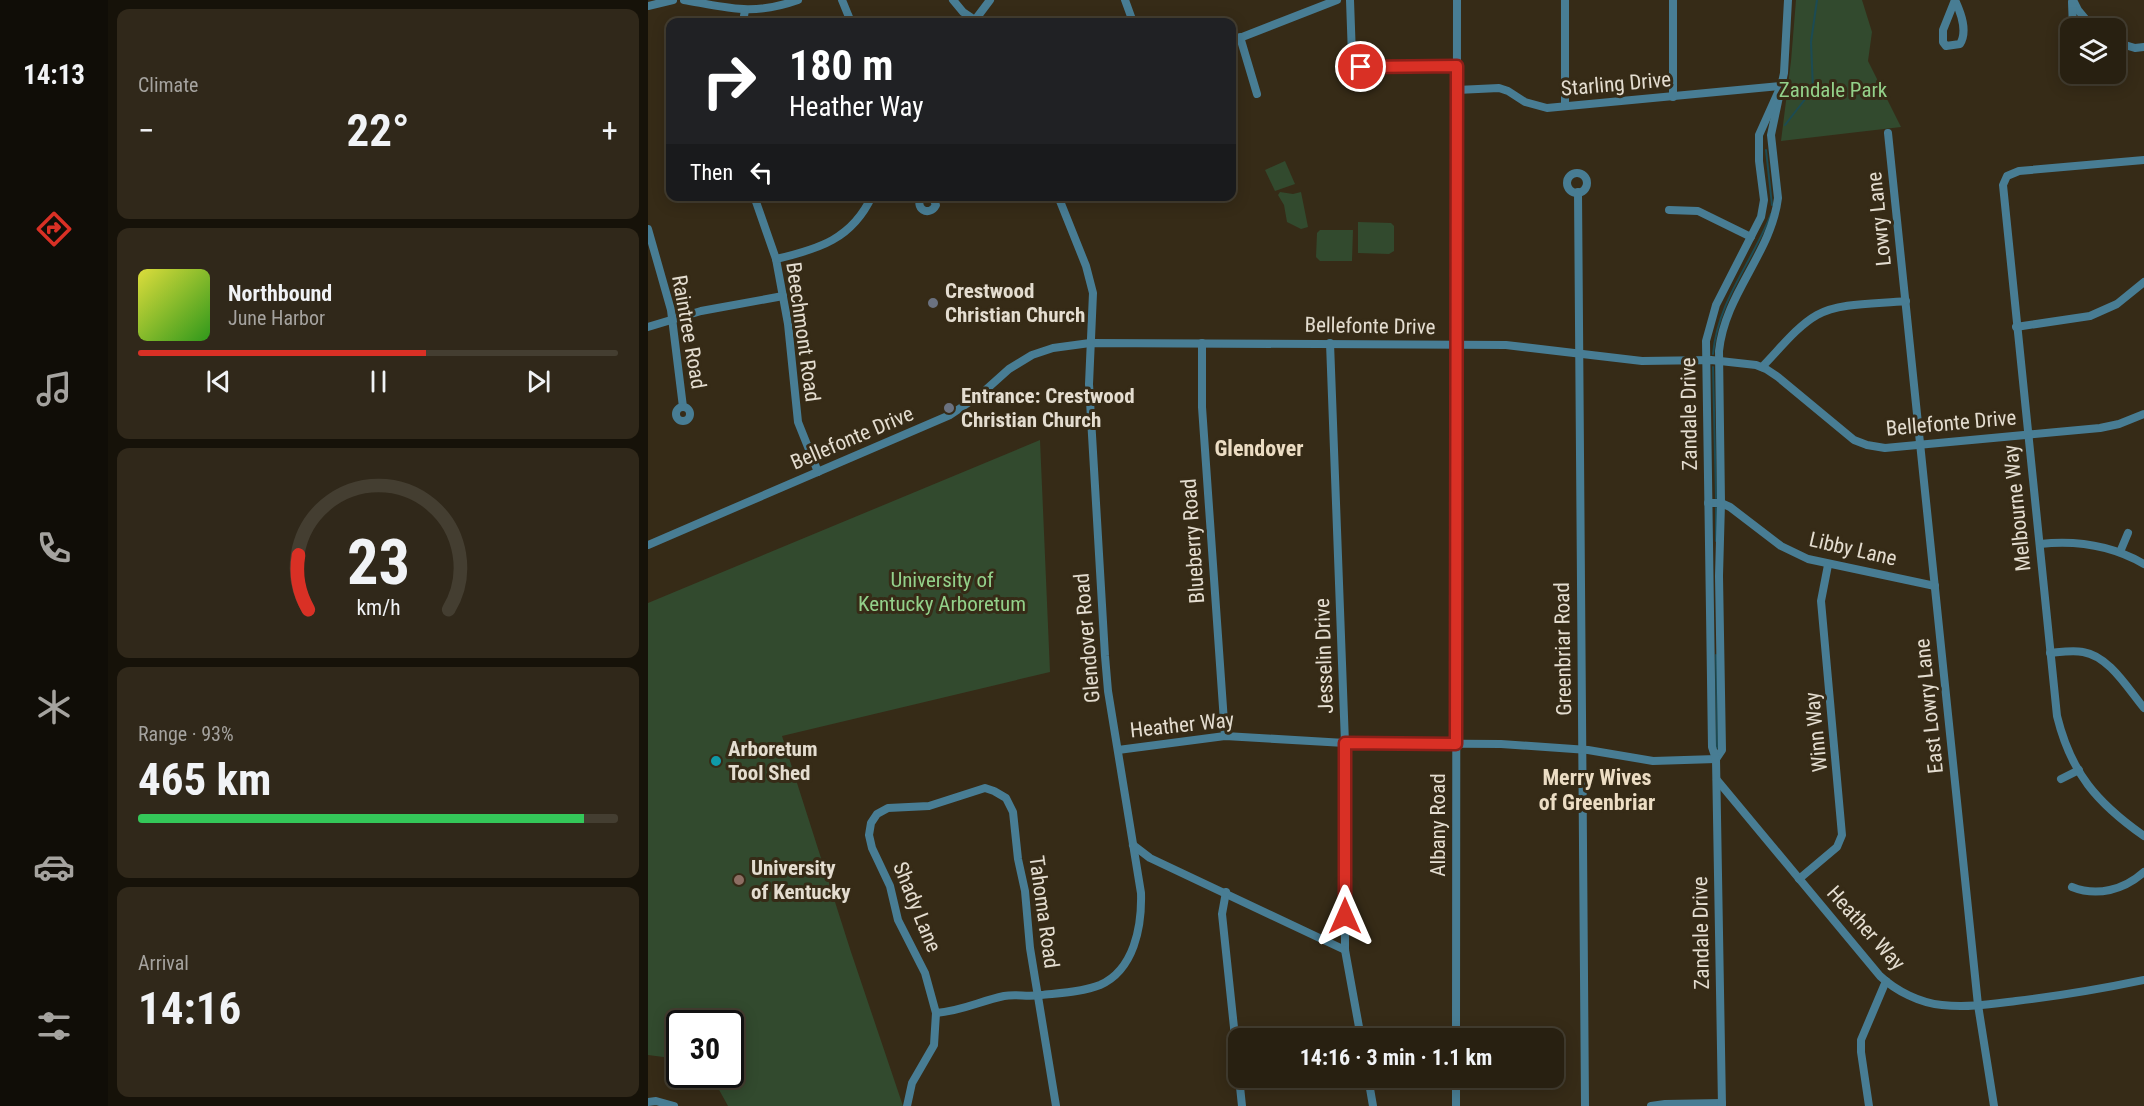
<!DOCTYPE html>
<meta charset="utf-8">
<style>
:root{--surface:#282011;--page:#30281a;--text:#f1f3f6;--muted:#a5a39f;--line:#443e31;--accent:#d93025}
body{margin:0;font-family:"Roboto Condensed",sans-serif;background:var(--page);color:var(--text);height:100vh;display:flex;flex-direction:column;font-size:22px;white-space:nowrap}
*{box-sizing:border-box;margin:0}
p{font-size:20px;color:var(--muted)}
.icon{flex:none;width:33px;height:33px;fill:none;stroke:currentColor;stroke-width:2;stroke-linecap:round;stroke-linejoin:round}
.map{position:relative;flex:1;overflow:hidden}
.panel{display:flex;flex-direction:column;gap:9px;padding:9px;background:#161209;width:540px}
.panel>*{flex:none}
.hud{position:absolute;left:18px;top:18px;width:570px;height:183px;border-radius:12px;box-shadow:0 3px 15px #0003,0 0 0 2px var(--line);background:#202124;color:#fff;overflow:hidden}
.controls{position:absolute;left:1412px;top:18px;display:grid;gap:12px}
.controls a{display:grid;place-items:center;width:66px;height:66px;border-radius:12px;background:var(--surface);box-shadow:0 3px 15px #0003,0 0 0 2px var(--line);font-size:30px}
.speed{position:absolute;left:18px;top:1010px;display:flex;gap:12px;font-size:30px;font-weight:700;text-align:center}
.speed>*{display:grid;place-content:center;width:78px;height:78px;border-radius:50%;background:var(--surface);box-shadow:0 3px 15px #0003,0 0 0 2px var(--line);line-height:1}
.speed .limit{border:3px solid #111;border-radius:9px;background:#fff;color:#111}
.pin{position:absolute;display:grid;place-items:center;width:51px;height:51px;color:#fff;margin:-26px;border:3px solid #fff;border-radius:50%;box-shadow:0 2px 6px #0007}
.me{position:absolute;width:66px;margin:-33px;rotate:0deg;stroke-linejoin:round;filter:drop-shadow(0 0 4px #0008)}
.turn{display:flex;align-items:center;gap:21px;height:126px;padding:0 24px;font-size:27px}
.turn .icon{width:78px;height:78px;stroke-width:2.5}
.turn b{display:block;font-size:42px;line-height:51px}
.then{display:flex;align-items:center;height:57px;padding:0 24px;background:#0003;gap:12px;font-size:22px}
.big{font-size:45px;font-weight:700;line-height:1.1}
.panel .card{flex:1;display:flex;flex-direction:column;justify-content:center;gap:9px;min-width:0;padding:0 21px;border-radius:12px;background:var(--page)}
.panel .dial{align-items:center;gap:0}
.dial svg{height:156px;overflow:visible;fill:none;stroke:var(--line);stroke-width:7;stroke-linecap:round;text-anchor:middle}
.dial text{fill:var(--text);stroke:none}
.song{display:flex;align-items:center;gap:18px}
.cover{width:72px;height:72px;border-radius:9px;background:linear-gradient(135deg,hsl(60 70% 55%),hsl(110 70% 35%))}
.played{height:6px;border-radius:3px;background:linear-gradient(90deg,var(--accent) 60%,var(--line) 60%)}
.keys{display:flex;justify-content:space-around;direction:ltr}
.heat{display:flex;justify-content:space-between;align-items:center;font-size:33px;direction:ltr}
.charge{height:9px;border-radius:4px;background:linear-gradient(90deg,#34c759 93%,var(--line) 0)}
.trip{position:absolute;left:580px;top:1028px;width:336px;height:60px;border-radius:12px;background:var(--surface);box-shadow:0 3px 15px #0003,0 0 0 2px var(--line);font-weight:700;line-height:60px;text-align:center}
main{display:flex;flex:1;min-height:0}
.dock{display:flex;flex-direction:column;width:108px;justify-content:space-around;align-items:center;background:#100d07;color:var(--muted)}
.dock .icon{width:42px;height:42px}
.dock .selected{color:var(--accent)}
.dock b{font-size:27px;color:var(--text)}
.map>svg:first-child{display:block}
</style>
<main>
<nav class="dock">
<b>14:13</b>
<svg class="icon selected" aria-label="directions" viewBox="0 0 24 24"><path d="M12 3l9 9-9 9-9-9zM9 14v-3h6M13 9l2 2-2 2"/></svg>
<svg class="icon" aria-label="music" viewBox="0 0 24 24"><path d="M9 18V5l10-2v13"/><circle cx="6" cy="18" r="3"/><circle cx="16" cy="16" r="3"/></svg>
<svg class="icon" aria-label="phone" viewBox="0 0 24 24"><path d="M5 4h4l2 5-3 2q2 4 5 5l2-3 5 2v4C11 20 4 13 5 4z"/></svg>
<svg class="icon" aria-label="climate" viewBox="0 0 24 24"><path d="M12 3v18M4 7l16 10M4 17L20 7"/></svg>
<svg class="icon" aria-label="car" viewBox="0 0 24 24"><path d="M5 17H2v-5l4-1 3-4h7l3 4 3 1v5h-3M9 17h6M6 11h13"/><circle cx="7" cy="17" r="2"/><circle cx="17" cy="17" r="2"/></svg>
<svg class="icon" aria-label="filters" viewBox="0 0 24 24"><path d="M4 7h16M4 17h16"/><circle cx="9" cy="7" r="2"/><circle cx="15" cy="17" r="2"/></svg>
</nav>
<section class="panel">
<div class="card"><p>Climate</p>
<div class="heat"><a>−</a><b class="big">22°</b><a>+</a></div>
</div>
<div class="card">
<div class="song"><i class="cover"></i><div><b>Northbound</b><p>June Harbor</p></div></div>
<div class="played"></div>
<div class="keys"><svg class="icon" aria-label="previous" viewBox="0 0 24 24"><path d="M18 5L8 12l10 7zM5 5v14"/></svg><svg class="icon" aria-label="pause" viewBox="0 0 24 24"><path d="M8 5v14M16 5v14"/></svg><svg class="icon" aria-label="next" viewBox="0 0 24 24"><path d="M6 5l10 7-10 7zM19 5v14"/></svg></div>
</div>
<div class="card dial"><svg viewBox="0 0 100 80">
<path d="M14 69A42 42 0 1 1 86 69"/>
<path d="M14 69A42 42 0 0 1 9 41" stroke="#d93025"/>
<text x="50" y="56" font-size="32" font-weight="700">23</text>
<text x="50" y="72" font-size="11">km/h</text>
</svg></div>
<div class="card"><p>Range · 93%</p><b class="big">465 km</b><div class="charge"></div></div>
<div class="card"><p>Arrival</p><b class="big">14:16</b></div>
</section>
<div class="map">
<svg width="1496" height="1106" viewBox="0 0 1496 1106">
<rect width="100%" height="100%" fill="#362b17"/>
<!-- green -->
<g fill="#324a2e">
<polygon points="1148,0 1214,0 1224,32 1220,61 1253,127 1133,141 1143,61"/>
<polygon points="637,161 647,184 627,191 617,170"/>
<polygon points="632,192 645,194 653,192 660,227 653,229 639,222 636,205 630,195"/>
<polygon points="710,222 743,223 746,226 746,251 741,254 710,253"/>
<polygon points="672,230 705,230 704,261 672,261 668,257 669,233"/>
<polygon points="392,440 402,672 134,736 203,952 255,1106 80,1106 69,1086 53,1074 82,1074 82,1023 32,1023 31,1059 0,1055 0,603"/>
</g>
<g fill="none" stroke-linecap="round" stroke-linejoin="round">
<!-- stream -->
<g stroke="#1c4b53" stroke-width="2">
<polyline points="1137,125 1165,89 1163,42 1169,0"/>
<polyline points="1118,150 1124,205"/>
<path d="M1065,354C1070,300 1104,263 1123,214"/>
<polyline points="1065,367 1068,498"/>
<polyline points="1068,541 1068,508"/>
<polyline points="1068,655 1069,748"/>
</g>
<!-- minor -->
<g stroke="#487d94" stroke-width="8">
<path d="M36,0C81,8 105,16 150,0"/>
<polyline points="194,0 203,22"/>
<polyline points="305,0 315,12 330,22"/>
<polyline points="477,0 485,22"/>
<polyline points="702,0 704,56 709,66 715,68 809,66"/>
<polyline points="917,0 917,106"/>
<path d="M1307,0C1313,13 1320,31 1312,44L1298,46L1295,42V30Z"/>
<polyline points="1425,0 1430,10 1445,28"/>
<polyline points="1424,2 1425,28"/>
<polyline points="0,6 25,0"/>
<polyline points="327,20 342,0"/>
<polyline points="95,22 97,10"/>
<polyline points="592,37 609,94"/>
<polyline points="584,41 689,0"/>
<polyline points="1467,42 1487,48 1496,47"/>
<polyline points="809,90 851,88 860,91 877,102 899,108 1133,86"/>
<polyline points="1025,97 1025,0"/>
<polyline points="1240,133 1330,1005 1346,1106"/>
<path d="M1496,160L1371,171L1359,176L1355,185L1409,716C1423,773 1449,803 1496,836"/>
<circle cx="929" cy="183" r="10"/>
<polyline points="930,192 937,1106"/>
<polyline points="106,196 128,259 140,324 150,422 170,472"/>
<polyline points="260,196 271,200"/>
<path d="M274,196C265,208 281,218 288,205L284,196"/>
<polyline points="1021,210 1050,211 1103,237"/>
<polyline points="0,229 23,310 35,407"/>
<path d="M128,259C171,249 204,239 224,196"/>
<polyline points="0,327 53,311 135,296"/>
<polyline points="1368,327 1442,316 1469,304 1496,282"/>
<polyline points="554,343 554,407 577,736"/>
<polyline points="682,343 697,743 697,950 713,1038"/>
<path d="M1114,367C1131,350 1148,327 1169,315C1192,302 1231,304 1258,301"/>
<circle cx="35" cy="414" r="7"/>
<polyline points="1060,503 1073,503 1082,507 1133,546 1160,559 1287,586"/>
<path d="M1392,544C1429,540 1463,545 1496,564"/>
<polyline points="0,545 302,415 332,395 361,369 384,355 405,348 442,343 858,345 994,361 1063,360 1108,365 1118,369 1130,377 1206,440 1219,445 1237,448 1452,428 1471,424 1496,414"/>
<polyline points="1472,552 1480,533"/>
<path d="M1402,653C1413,652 1424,650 1435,652C1461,656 1480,689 1496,708"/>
<polyline points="470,750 577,736 697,743 853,744 940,750 1005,761 1068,759"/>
<path d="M1068,759L1074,750L1071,576L1073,503L1071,351C1077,293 1123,254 1130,198L1123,135L1136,73L1140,0"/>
<polyline points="1413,779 1431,770"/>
<path d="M1069,780L1232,976C1248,991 1272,1003 1294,1005C1319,1008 1344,1004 1368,1001C1411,996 1453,989 1496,980"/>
<polyline points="485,845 502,858 697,950"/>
<polyline points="1151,879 1189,847 1194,835 1173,601 1180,565"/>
<path d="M1424,887C1449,897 1476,890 1496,872"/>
<polyline points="578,892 574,914 591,1075"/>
<path d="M288,1013C314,1011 332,1001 356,996C368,994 380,997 393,995C411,993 435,992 452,985C486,970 494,927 493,893L460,691L457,656L441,384L445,293L438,266L410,196"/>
<polyline points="808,1038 809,0"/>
<polyline points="591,1077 594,1106"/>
<polyline points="720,1077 725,1106"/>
<polyline points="0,1102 8,1101 26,1106"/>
<polyline points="259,1106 264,1083 286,1045 288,1013 277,973 250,920 242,886 224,848 221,835 223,823 229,814 240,808 281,806 337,788 346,791 358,798 365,812 370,859 377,891 382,948 408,1106"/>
<polyline points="808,1106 808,1077"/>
<polyline points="1003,1106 1017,1104 1074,1103"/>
<polyline points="1074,1106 1068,759 1064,747 1058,341 1068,305 1113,217 1116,200 1111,161 1111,135 1133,86"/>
<polyline points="1221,1106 1213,1052 1213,1040 1238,981"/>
</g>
</g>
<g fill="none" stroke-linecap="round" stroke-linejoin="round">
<!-- route casing -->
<g stroke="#8d1f18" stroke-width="15">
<polyline id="route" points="697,916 697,743 808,744 808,738 809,66 713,67"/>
</g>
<!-- route -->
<use href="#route" stroke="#d93025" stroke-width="10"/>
</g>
<!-- markers -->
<g fill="#6b7280" stroke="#362b17" stroke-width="2">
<circle cx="285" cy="303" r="6"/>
<circle cx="301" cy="408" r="6"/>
</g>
<circle fill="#0f9aa8" stroke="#362b17" stroke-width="2" cx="68" cy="761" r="6"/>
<circle fill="#8d6e63" stroke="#362b17" stroke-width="2" cx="91" cy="880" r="6"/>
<g text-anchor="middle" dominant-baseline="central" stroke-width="6" stroke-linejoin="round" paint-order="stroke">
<!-- street labels -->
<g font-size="21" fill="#e4ddd0" stroke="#362b17">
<text transform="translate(968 84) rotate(-5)">Starling Drive</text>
<text transform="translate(1231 219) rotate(-96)">Lowry Lane</text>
<text transform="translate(722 326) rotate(1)">Bellefonte Drive</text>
<text transform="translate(41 332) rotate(80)">Raintree Road</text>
<text transform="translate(155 332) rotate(82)">Beechmont Road</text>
<text transform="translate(1041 414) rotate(-91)">Zandale Drive</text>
<text transform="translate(1303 423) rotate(-5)">Bellefonte Drive</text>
<text transform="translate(204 438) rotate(-23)">Bellefonte Drive</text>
<text transform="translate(1369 508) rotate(-96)">Melbourne Way</text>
<text transform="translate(545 541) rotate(-94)">Blueberry Road</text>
<text transform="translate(1205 549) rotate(13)">Libby Lane</text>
<text transform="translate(439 638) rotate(-95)">Glendover Road</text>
<text transform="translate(915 649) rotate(-91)">Greenbriar Road</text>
<text transform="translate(676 656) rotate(-92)">Jesselin Drive</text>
<text transform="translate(1281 706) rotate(-96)">East Lowry Lane</text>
<text transform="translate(534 725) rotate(-6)">Heather Way</text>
<text transform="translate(1168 732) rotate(-96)">Winn Way</text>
<text transform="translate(790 825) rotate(-90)">Albany Road</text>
<text transform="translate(269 907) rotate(68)">Shady Lane</text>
<text transform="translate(396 912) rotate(82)">Tahoma Road</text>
<text transform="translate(1218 928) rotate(48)">Heather Way</text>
<text transform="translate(1053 933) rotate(-91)">Zandale Drive</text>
</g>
<!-- park labels -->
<g font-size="21" fill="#93d18a" stroke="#362b17">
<text x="1185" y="90">Zandale Park</text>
<text x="294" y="580">University of<tspan x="294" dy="24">Kentucky Arboretum</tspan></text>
</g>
<!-- poi labels -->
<g font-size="21" font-weight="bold" fill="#e4ddd0" stroke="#362b17" text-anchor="start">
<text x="297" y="291">Crestwood<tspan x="297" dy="24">Christian Church</tspan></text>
<text x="313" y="396">Entrance: Crestwood<tspan x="313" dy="24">Christian Church</tspan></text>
<text x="80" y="749">Arboretum<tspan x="80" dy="24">Tool Shed</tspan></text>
<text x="103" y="868">University<tspan x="103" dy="24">of Kentucky</tspan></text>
</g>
<!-- neighbourhood labels -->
<g font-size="22" font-weight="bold" fill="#ecddc4" stroke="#362b17">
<text x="611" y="448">Glendover</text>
<text x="949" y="777">Merry Wives<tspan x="949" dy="25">of Greenbriar</tspan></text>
</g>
</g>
</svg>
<div class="controls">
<a><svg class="icon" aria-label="layers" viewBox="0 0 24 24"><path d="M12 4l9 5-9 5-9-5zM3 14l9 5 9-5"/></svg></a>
</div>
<div class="speed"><div class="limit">30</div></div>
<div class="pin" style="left:713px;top:67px;background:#d93025"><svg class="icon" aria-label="arrive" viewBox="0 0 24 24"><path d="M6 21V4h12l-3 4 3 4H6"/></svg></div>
<svg class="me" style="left:697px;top:916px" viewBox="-20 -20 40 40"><path d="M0-17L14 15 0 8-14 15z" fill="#d93025" stroke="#fff" stroke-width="4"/></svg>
<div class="trip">14:16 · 3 min · 1.1 km</div>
<div class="hud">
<div class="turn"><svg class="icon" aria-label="right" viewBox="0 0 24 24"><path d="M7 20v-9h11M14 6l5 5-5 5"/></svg><div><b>180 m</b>Heather Way</div></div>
<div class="then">Then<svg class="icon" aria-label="left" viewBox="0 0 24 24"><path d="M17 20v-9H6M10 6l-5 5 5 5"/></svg></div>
</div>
</div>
</main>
